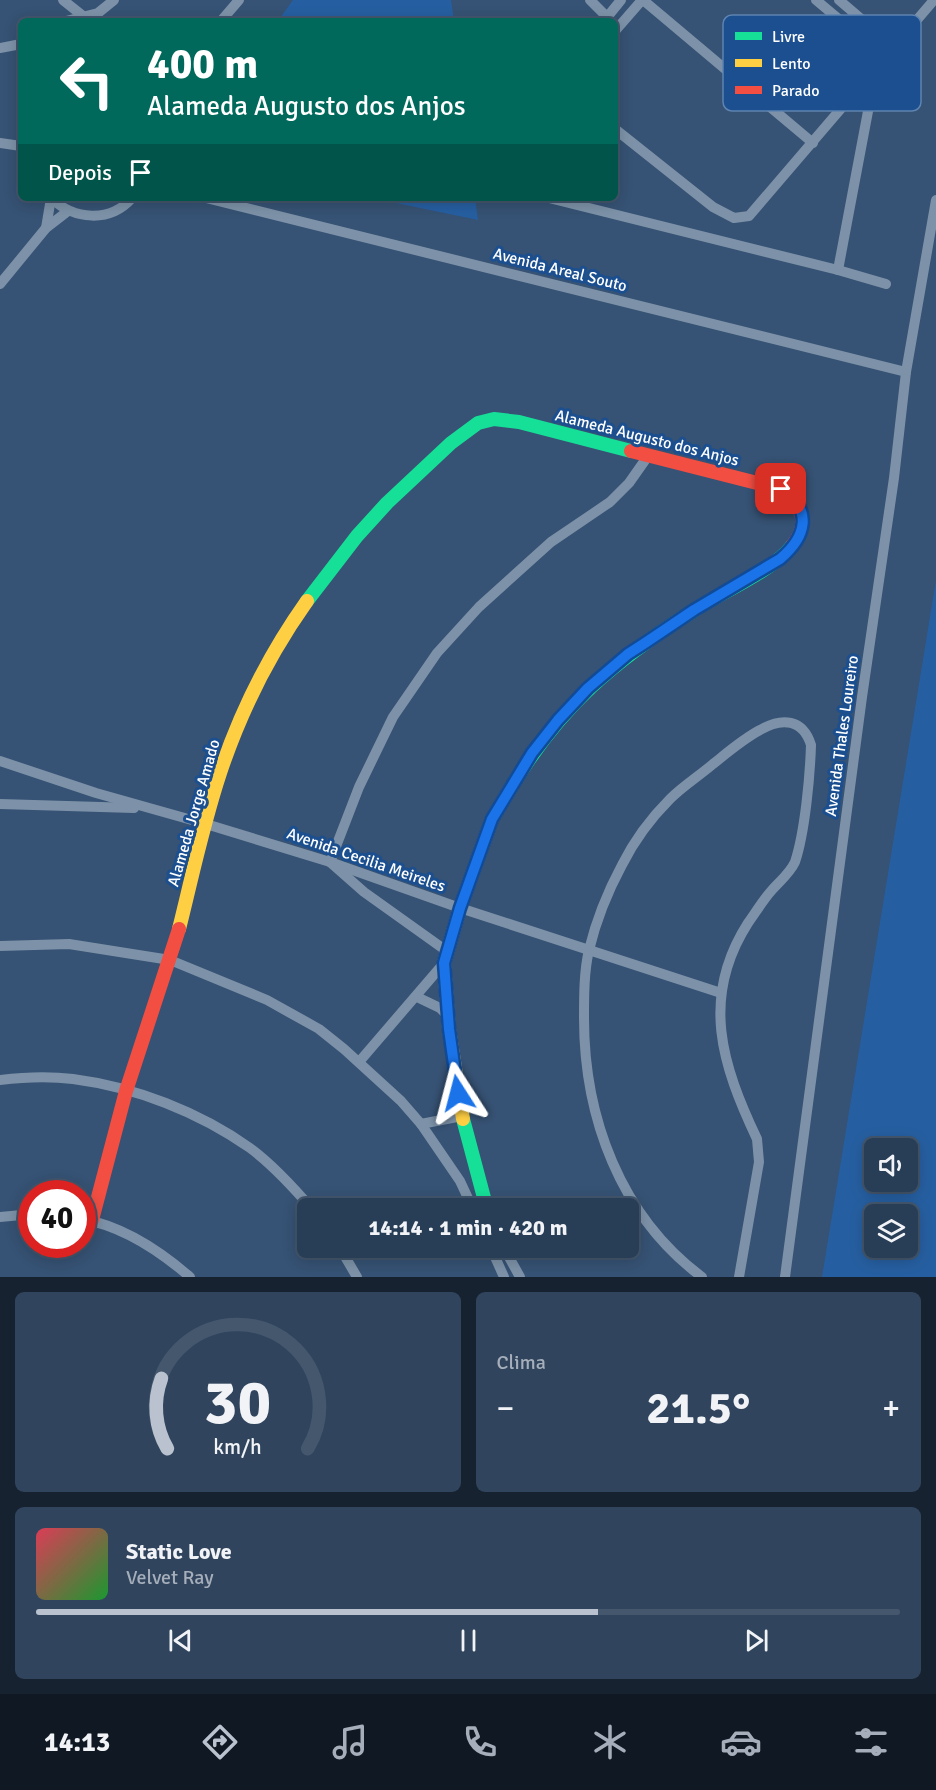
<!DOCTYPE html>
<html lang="pt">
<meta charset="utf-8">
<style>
:root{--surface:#283e57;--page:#30455d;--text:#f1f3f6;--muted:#a5aeba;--line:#44576d;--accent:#b9c2ce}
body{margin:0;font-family:Signika,sans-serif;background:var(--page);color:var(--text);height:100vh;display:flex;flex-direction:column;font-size:22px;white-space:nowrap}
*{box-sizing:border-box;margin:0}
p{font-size:20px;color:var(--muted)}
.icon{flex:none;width:33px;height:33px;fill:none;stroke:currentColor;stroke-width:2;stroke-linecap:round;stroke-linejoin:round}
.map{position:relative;height:1277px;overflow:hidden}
.details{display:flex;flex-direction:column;gap:15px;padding:15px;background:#162230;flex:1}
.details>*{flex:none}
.hud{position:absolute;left:18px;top:18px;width:600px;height:183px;border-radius:9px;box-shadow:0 3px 15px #0003,0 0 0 2px var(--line);background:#00695c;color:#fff;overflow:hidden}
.controls{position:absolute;left:864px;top:1138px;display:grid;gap:12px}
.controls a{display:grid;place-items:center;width:54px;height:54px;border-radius:9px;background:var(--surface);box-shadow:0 3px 15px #0003,0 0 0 2px var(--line);font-size:30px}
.speed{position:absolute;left:18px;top:1180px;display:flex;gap:12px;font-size:30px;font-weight:700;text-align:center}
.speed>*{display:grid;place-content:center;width:78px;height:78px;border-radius:50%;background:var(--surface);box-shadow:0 3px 15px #0003,0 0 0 2px var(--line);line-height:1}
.speed .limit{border:9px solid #d22;background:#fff;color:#111}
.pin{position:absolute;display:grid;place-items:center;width:51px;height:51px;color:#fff;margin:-26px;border-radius:12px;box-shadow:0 3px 9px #0006}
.me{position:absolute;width:66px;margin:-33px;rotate:351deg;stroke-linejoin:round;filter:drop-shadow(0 0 4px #0008)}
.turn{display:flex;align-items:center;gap:21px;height:126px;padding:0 30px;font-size:27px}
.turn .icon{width:78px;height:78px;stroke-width:2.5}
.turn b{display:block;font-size:42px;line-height:51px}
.then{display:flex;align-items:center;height:57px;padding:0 30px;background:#0003;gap:12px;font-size:22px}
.big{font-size:45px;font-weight:800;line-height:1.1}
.details .tile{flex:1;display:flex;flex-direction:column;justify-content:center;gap:9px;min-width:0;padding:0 21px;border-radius:9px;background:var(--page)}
.details .dial{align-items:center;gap:0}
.dial svg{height:156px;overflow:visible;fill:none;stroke:var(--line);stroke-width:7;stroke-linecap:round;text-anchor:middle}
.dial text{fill:var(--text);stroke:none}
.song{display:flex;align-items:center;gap:18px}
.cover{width:72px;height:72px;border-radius:9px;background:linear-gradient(135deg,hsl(350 70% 55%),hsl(130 70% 35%))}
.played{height:6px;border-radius:3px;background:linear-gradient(90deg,var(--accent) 65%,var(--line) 65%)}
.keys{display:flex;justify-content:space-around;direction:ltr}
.heat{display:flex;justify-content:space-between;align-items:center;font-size:33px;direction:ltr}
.details .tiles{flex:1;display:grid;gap:15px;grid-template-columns:1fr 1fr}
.tile:last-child{grid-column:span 2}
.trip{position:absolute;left:297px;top:1198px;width:342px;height:60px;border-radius:9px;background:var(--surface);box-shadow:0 3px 15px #0003,0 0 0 2px var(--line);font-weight:800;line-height:60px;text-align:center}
.menu{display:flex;height:96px;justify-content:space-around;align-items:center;background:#101923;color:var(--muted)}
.menu .icon{width:42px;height:42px}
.menu .current{color:var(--accent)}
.menu b{font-size:27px;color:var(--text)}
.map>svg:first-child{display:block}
</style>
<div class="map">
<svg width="936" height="1277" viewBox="0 0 936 1277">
<rect width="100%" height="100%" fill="#365274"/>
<!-- green -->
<g fill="#265fa1" fill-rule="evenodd">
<polygon points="293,0 451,0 454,21 278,21"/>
<polygon points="372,198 475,198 478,220"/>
<path d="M936,580V1277H822ZM874,1149H908V1182H874ZM874,1215H908V1248H874Z"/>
</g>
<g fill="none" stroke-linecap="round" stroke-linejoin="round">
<!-- street -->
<g stroke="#7d92a8" stroke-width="10">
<polyline points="63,0 83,16"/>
<polyline points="590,0 607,17"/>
<polyline points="643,0 813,143"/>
<polyline points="816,0 885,58"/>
<polyline points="839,0 894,47"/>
<polyline points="66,21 98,13 114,0"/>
<polyline points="221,21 239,0"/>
<polyline points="604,21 621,0"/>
<polyline points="615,31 642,0"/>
<polyline points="0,48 21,44"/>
<polyline points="615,129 713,207 734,218 749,216 934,0"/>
<polyline points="0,143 21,146"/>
<path d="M51,198C74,220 110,223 132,198"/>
<polyline points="206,198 906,372"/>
<polyline points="549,198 838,270 886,284"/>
<polyline points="46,228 51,198"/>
<polyline points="838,270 876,69"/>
<polyline points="0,284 46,228 68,211"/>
<polyline points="0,761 96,793 206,824 330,862 460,908 721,993"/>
<polyline points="0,804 134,808"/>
<polyline points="0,946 69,944 170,960 267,1000 319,1029 344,1049 401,1101 421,1124 460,1181 473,1209"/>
<polyline points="448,952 364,892 330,862 359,787 393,717 437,653 479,607 551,542 610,502 629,483 648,456"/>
<polyline points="417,997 440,1008 448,1016"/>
<polyline points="359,1062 444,963"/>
<path d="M0,1080C24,1077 49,1076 73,1079C135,1087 199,1112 250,1148C273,1165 294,1188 312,1209"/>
<polyline points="421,1124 462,1116"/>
<polyline points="0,1217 32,1214"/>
<path d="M82,1219C123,1226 160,1251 190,1277"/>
<polyline points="340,1248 357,1277"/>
<polyline points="491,1248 504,1277"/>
<polyline points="504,1248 520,1277"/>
<path d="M702,1277C620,1216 584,1117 584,1018C584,996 584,971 589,950C596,921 608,891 622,865C634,841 651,818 670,799C683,786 699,776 713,764C728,752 743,739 760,730C782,717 803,719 811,745C810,776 805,832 795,862C790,873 780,881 772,890C763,900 756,912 748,923C700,998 722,1065 757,1139L759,1162L739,1277"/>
<polyline points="785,1277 862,697 894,478 906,372 936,200"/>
</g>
<!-- fast -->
<g stroke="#16e098" stroke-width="14">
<polyline points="307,601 357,536 387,503 451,443 478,423 494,419 519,422 631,451"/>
<path d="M512,786C561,705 614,661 693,611C720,593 774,570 792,546"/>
<polyline points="463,1119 487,1209"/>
</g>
<!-- slow -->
<g stroke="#ffcf43" stroke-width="14">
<path d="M179,929C192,877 203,824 220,773C240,713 270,653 307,601"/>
<polyline points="463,1119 449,1029 444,963 460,908 492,819 512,786"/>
</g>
<!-- jam -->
<g stroke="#f24e42" stroke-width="14">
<path d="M631,451L781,489C802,506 811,523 792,546"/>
<polyline points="92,1220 126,1091 179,929"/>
</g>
</g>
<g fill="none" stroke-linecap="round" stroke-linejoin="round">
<!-- route casing -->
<g stroke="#114b97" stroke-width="15">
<path id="route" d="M458,1093L449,1029L444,963L460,908L492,819L532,753L558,720L588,688L628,654L645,643L694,610L780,559C806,537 814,510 781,489"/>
</g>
<!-- route -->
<use href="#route" stroke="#1a73e8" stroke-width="10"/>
</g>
<g text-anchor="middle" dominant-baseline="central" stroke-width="6" stroke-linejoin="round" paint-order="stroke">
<!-- street labels -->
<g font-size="16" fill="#fff" stroke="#1b4f8f">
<text transform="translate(560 270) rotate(14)">Avenida Areal Souto</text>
<text transform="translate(647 438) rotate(14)">Alameda Augusto dos Anjos</text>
<text transform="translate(842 736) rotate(-82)">Avenida Thales Loureiro</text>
<text transform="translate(194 813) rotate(-74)">Alameda Jorge Amado</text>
<text transform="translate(366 860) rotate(19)">Avenida Cecilia Meireles</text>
</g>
</g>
<!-- legend -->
<rect x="723" y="15" width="198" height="96" rx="9" fill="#1b4f8f" stroke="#5f84b1" stroke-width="1.5"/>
<rect x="735" y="32" width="27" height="8" fill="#16e098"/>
<rect x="735" y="59" width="27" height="8" fill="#ffcf43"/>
<rect x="735" y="86" width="27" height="8" fill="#f24e42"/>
<g font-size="16" fill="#fff">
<text x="772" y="42">Livre</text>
<text x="772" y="69">Lento</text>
<text x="772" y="96">Parado</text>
</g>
</svg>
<div class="controls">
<a><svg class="icon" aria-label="sound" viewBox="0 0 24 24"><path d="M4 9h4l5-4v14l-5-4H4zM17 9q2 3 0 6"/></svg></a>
<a><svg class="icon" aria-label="layers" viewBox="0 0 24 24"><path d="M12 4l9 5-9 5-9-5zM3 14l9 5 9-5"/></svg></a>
</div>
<div class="speed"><div class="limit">40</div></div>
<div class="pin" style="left:781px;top:489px;background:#d93025"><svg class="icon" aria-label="arrive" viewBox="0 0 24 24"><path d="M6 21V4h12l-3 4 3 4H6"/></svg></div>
<svg class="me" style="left:458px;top:1093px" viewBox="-20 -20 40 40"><path d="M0-17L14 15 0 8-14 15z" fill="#1a73e8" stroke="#fff" stroke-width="4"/></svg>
<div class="trip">14:14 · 1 min · 420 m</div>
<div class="hud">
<div class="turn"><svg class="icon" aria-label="left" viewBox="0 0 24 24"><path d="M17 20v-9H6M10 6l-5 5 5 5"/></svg><div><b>400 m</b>Alameda Augusto dos Anjos</div></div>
<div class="then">Depois<svg class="icon" aria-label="arrive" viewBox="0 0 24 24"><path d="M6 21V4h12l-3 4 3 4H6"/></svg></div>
</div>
</div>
<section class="details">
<div class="tiles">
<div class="tile dial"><svg viewBox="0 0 100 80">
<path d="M14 69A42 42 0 1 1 86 69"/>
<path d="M14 69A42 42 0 0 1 11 33" stroke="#b9c2ce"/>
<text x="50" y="56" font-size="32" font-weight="700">30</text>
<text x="50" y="72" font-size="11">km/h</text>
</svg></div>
<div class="tile"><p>Clima</p>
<div class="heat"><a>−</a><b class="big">21.5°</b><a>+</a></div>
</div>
<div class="tile">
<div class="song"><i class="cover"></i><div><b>Static Love</b><p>Velvet Ray</p></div></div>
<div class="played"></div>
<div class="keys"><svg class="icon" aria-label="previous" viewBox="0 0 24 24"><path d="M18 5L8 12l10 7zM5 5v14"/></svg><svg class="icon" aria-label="pause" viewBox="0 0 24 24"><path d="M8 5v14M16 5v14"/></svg><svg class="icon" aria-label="next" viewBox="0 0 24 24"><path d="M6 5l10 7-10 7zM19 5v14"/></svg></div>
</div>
</div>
</section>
<nav class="menu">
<b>14:13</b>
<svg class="icon current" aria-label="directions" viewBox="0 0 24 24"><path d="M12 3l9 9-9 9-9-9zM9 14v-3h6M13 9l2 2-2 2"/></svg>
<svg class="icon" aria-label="music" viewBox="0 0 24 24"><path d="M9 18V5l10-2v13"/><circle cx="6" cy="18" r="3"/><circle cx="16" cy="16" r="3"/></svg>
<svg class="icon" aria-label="phone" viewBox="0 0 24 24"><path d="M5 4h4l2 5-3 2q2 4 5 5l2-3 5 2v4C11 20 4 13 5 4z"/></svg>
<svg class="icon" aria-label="climate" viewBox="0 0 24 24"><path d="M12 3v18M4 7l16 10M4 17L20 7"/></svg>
<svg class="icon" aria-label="car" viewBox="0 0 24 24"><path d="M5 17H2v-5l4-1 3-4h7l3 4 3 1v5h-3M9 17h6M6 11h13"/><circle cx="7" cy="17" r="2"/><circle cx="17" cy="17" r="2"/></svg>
<svg class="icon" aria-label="filters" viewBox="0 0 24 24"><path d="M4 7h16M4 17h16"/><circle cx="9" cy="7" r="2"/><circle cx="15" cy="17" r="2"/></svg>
</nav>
